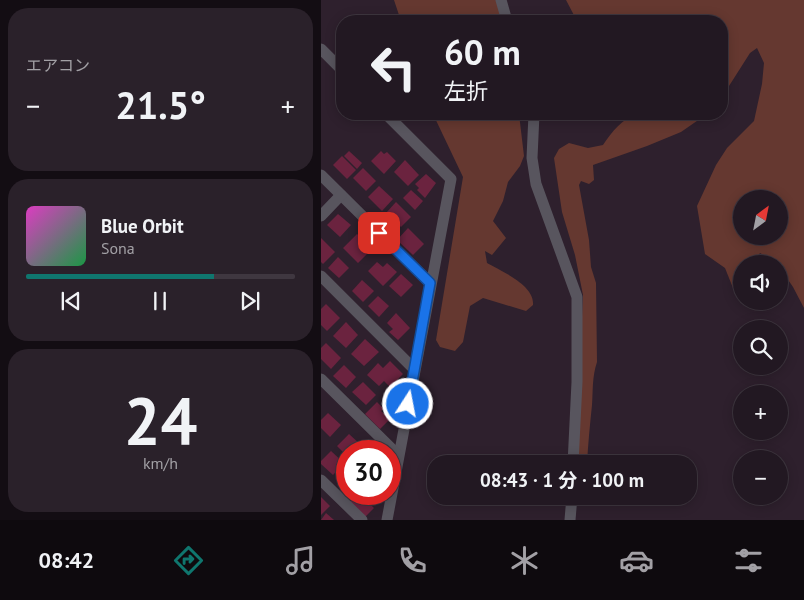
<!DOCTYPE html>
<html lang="ja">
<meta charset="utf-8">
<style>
:root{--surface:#221822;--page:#2a212a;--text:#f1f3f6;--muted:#a2a0a5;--line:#3f3740;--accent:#0f766e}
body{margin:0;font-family:"PT Sans","Noto Sans JP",sans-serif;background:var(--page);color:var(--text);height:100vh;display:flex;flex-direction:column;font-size:19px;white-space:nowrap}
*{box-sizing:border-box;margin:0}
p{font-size:16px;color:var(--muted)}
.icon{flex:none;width:28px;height:28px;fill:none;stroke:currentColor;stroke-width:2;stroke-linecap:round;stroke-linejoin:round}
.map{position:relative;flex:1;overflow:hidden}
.details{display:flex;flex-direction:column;gap:8px;padding:8px;background:#130d13;width:321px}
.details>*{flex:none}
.banner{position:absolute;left:15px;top:15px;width:392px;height:105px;border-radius:20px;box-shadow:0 2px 12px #0003,0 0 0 1px var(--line);background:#221822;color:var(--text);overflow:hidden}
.needle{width:32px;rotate:32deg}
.fabs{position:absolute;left:412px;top:190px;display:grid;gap:10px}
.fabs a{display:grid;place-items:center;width:55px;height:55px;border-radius:50%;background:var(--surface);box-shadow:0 2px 12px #0003,0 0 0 1px var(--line);font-size:25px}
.speed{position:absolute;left:15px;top:440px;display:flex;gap:10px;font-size:25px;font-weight:700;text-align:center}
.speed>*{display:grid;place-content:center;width:65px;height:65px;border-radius:50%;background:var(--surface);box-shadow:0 2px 12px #0003,0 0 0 1px var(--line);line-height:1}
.speed .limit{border:8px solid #d22;background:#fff;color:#111}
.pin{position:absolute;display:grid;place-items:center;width:42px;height:42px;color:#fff;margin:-21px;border-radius:10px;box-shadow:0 2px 8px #0006}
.me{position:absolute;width:55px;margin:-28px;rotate:11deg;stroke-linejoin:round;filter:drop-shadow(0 0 4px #0008)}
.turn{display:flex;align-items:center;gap:18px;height:105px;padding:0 25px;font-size:22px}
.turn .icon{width:65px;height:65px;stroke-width:2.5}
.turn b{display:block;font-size:35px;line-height:42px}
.big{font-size:38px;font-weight:700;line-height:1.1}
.details .widget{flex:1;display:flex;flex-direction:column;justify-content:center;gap:8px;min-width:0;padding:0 18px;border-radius:20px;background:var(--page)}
.details .dial{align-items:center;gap:0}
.dial b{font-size:65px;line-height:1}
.song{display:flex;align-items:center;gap:15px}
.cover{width:60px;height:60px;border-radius:8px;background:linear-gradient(135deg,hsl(310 70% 55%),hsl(140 70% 35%))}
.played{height:5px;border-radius:2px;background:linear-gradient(90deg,var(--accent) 70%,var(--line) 70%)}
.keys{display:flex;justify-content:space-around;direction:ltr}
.heat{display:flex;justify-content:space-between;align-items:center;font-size:28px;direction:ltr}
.trip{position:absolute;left:106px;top:455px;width:270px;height:50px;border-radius:20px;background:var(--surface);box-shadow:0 2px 12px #0003,0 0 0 1px var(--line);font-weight:700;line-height:50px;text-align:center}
.tab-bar{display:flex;height:80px;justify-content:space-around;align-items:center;background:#0e0a0e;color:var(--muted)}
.tab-bar .icon{width:35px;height:35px}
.tab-bar .selected{color:var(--accent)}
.tab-bar b{font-size:22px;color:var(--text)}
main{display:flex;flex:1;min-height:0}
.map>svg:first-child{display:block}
</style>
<main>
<section class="details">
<div class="widget"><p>エアコン</p>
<div class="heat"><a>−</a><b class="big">21.5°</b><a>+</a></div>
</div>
<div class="widget">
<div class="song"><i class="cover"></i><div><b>Blue Orbit</b><p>Sona</p></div></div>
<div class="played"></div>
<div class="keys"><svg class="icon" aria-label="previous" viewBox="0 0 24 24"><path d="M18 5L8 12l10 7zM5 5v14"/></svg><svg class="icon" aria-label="pause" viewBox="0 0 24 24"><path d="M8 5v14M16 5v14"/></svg><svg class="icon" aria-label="next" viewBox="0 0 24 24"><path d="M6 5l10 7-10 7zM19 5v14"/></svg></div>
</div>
<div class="widget dial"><b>24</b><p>km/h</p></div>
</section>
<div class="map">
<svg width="483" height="520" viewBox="0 0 483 520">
<rect width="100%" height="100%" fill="#2e202d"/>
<!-- green -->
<g fill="#653830" fill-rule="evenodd">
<polygon points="73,0 185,0 191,21 80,21"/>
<path d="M245,0H483V308L472,287L459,268V264L439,253L432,264H421V281L414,293L404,268L384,254L376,206L395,165L406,148L433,121L441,84L443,63L436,48L429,53L401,97V21H256ZM421,199H459V236H421Z"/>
<path d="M112,114H198L203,156L199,166L187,182L182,201L172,221L185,238L171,255L164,251L166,263C180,271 214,285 212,305L205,311L162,298L149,306L142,342L134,351L119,347L115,340L142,177Z"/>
<path d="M317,114H386L360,132L326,146L272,165L273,180L268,184L260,181L258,185L268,240L270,267L275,283L276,362C271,377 272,390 271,405C269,424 267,444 266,464H254L262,295L254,255L241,212L233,158L238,149L248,143L267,148L282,145C291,132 301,118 317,114Z"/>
</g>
<!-- building -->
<g fill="#6b233f">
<polygon points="28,151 41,163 36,169 23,156"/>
<polygon points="60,151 63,154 66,152 75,161 63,174 50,161"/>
<polygon points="21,156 35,170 26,179 12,165"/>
<polygon points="84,160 98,175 87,186 73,172"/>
<polygon points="42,168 55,181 45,191 32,178"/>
<polygon points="105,174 115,183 104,198 96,190 98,188 94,184"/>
<polygon points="58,186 72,199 61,211 47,197"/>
<polygon points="90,190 102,201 94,210 82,198"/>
<polygon points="75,202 90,217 80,227 65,213"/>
<polygon points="17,214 30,225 19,237 6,225"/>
<polygon points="87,228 103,244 92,255 76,240"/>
<polygon points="36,234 47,244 41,249 46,254 37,263 22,248"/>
<polygon points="0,238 14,252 2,264 0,262"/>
<polygon points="17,257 28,268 18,278 7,268"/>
<polygon points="56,262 62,267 66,263 76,272 62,286 47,271"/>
<polygon points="80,274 92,285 80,297 68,286"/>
<polygon points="41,280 53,291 42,302 31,291"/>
<polygon points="57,296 68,306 58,317 47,306"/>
<polygon points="5,304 19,318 6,331 0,325 0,309"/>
<polygon points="75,313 89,328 77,340 68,332 72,329 66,323"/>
<polygon points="25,322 37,335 25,348 12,336"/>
<polygon points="44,339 58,352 43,366 30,354"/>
<polygon points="5,343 20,358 10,369 0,359 0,348"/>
<polygon points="69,361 82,374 69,387 63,381 58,386 46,375 57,363 62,368"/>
<polygon points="23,365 35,377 25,388 12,376"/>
<polygon points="42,382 55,395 45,405 31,392"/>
<polygon points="56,402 63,409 60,411 69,419 59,429 44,414"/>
<polygon points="7,413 20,425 9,437 0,428 0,420"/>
<polygon points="28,434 40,445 33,451 26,451 26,456 16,446"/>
<polygon points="10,451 23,463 12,475 0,464 0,461"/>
<polygon points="26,468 26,491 15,480"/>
<polygon points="37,494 45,494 51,499 48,503 53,508 44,517 29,502"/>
<polygon points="0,497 9,506 0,515"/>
<polygon points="5,513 13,520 0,520"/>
</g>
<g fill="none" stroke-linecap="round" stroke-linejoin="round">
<!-- street -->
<g stroke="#58555e" stroke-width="11">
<polyline points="180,0 186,21"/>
<polyline points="0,49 21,70"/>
<polyline points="65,114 130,179 66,520"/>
<polyline points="213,114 211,158 215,184 256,297 256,382 252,464"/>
<polyline points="0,175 109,283"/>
<polyline points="0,216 20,195"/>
<polyline points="0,276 93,369"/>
<polyline points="0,379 77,455"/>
<polyline points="0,480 41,520"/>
<polyline points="249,520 251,496"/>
</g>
</g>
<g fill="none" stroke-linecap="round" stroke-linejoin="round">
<!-- route casing -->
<g stroke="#114b97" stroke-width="12">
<polyline id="route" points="58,233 109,283 87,404"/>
</g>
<!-- route -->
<use href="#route" stroke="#1a73e8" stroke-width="9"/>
</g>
</svg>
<div class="fabs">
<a><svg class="needle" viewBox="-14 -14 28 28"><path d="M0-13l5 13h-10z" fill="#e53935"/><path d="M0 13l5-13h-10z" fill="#a2a0a5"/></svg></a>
<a><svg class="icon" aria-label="sound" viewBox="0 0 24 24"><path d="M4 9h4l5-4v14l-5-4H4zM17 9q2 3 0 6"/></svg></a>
<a><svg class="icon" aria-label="search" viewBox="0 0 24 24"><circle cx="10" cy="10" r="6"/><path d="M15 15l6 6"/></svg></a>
<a>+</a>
<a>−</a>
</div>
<div class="speed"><div class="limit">30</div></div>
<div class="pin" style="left:58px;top:233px;background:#d93025"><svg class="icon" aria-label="arrive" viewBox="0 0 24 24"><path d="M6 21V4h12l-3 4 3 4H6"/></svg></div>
<svg class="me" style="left:87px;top:404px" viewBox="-20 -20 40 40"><circle r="17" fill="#1a73e8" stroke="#fff" stroke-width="3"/><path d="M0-11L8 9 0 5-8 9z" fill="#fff"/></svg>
<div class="trip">08:43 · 1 分 · 100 m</div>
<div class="banner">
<div class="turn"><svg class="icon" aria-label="left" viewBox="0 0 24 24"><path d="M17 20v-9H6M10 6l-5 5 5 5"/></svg><div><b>60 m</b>左折</div></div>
</div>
</div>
</main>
<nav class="tab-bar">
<b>08:42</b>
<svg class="icon selected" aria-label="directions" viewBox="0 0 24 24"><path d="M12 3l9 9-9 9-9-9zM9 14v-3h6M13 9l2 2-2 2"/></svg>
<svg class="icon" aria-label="music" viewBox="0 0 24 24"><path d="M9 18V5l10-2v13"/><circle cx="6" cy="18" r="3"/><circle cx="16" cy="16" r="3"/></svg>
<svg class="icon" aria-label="phone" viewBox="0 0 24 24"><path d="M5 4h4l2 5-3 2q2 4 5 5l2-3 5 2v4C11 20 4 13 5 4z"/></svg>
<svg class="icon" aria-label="climate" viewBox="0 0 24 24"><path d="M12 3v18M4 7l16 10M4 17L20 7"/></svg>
<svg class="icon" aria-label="car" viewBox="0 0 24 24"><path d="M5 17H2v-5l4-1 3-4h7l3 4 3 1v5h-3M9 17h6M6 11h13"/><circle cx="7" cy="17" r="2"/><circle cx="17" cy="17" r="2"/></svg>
<svg class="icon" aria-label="filters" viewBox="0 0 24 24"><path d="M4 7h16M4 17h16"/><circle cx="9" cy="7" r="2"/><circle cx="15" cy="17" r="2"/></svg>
</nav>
